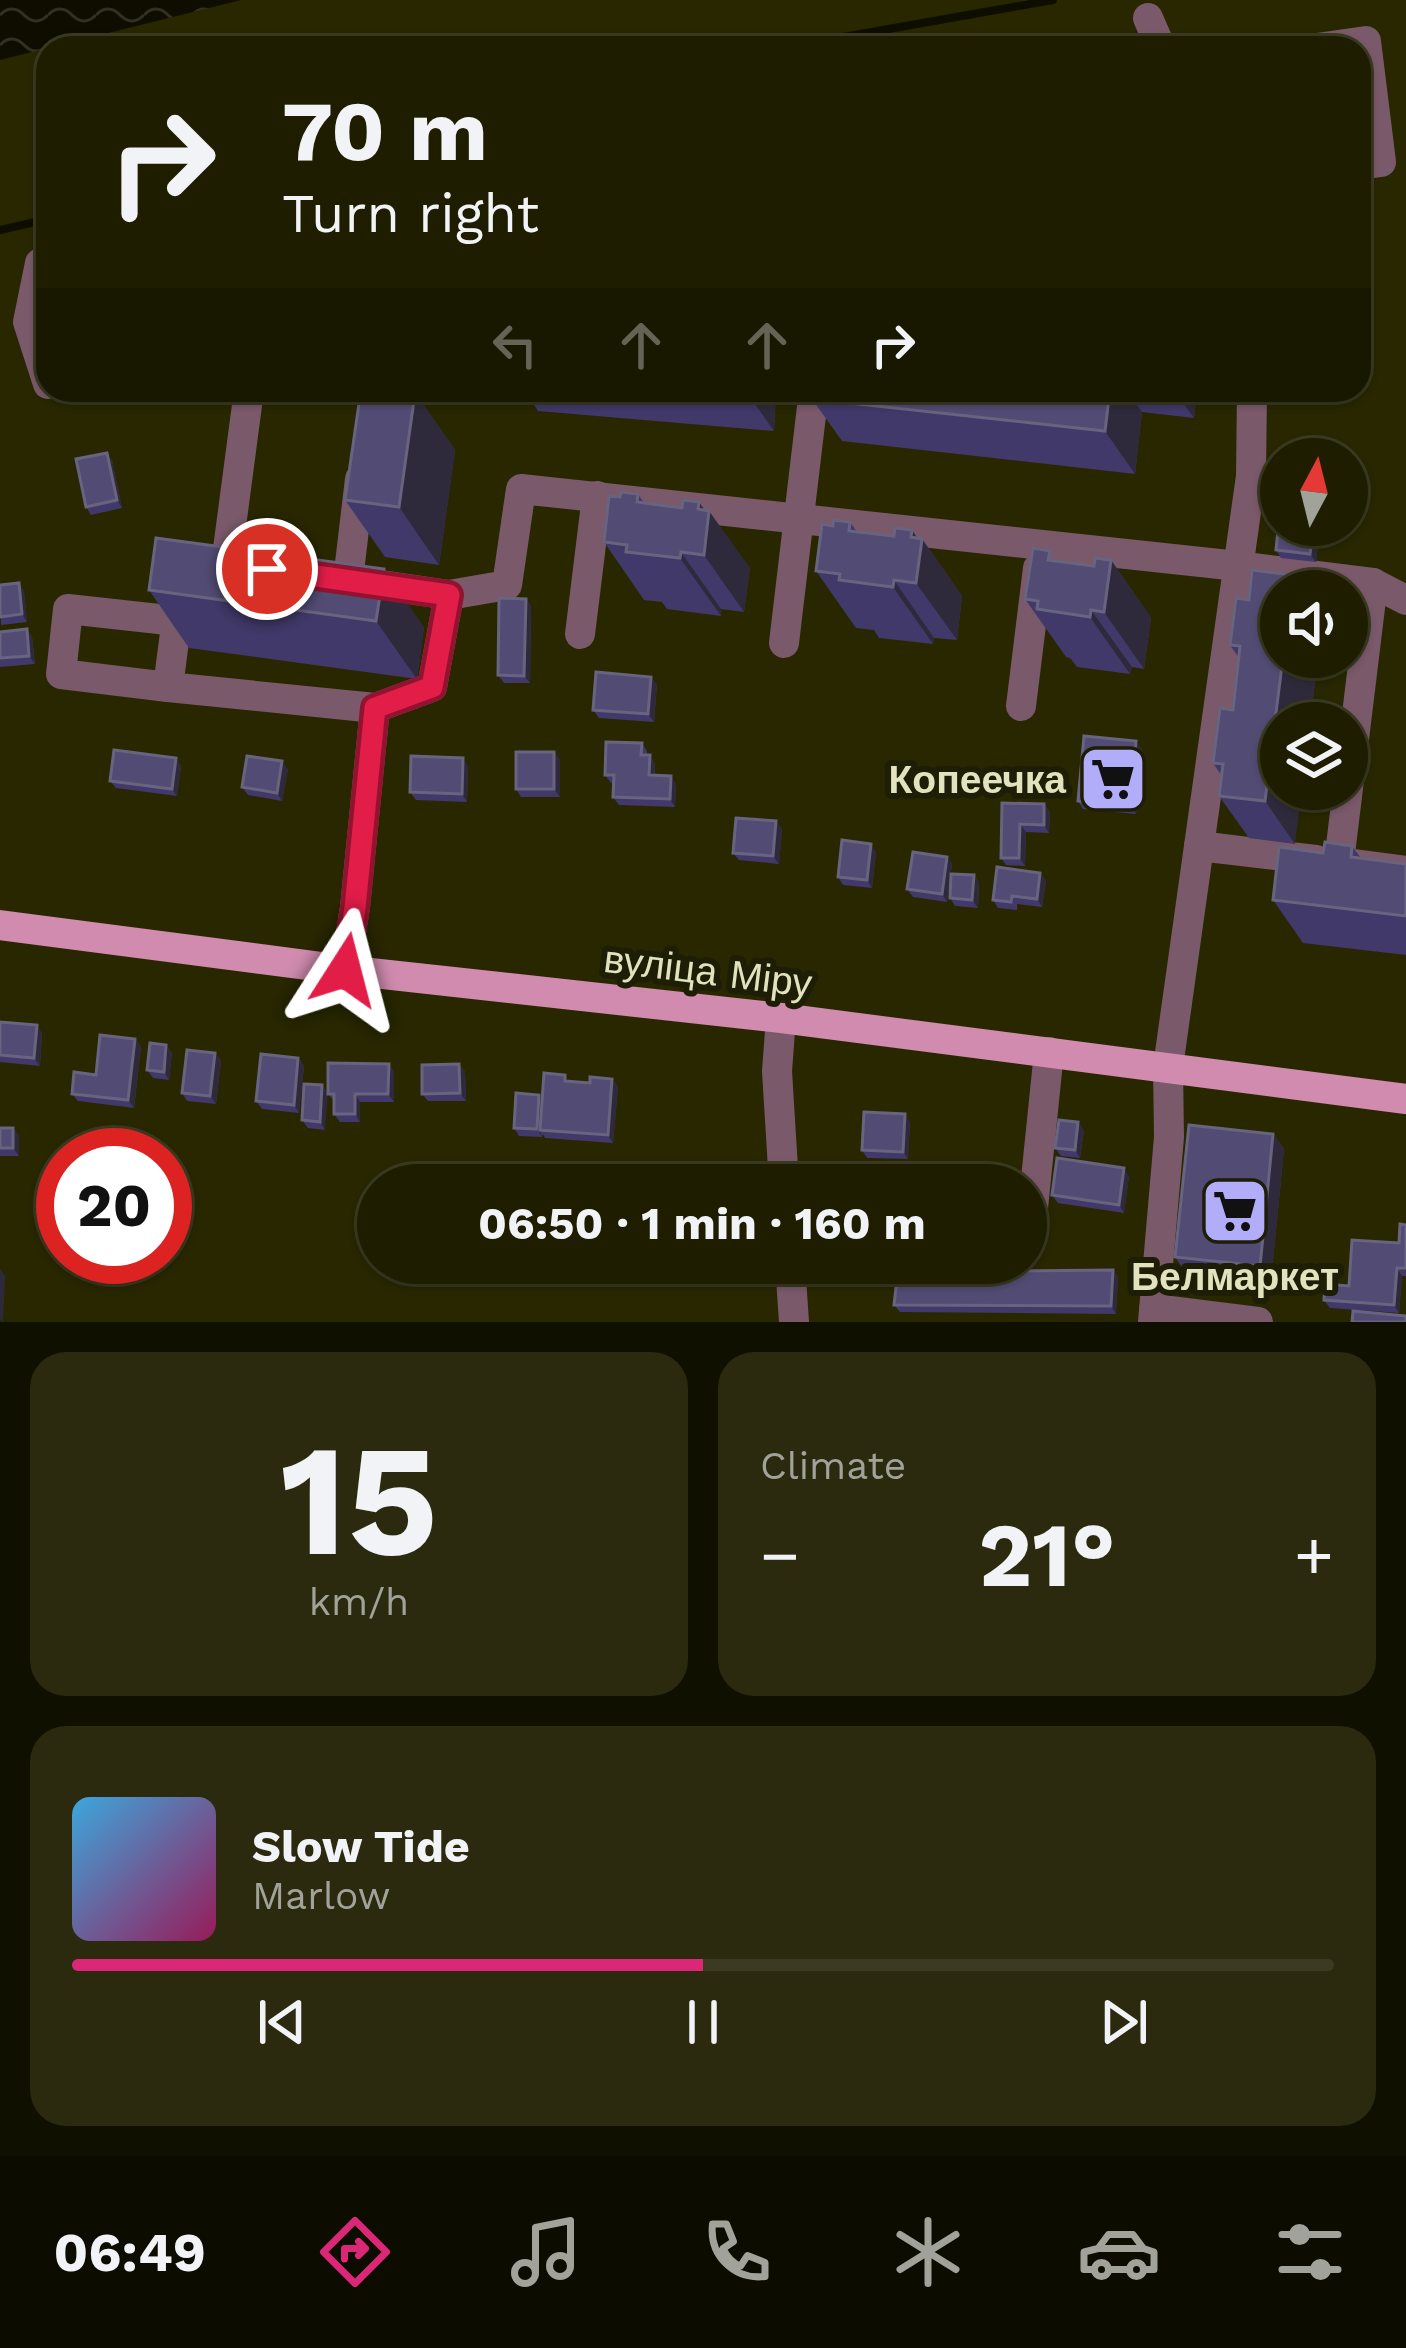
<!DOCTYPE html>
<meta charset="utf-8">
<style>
:root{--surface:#1e1d00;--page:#2b2a0f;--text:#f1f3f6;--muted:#a1a299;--line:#3c3b22;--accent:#db2777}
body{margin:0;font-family:"Work Sans",sans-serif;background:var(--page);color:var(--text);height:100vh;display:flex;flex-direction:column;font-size:45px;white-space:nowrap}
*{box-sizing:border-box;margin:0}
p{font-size:39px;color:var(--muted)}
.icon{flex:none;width:66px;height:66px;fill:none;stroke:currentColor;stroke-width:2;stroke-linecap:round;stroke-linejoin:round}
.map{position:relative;height:1322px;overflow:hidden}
.sheet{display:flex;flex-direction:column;gap:30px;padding:30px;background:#101000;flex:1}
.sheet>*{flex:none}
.banner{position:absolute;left:36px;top:36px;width:1335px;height:366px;border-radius:36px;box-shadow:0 3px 9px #0004,0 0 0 3px var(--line);background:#1e1d00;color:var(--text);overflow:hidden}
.needle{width:78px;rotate:7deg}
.buttons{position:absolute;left:1260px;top:438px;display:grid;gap:24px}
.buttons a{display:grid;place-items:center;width:108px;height:108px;border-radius:50%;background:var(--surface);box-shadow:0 3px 9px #0004,0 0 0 3px var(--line);font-size:60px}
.speed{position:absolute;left:36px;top:1128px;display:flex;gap:24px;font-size:60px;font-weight:700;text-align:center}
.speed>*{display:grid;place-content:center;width:156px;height:156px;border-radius:50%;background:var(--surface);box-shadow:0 3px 9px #0004,0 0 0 3px var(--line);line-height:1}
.speed .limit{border:18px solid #d22;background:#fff;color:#111}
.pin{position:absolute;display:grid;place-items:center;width:102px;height:102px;color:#fff;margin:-51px;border:6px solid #fff;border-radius:50%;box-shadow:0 3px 12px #0007}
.me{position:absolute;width:132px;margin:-66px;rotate:9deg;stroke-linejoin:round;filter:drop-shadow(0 0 9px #0008)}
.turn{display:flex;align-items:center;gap:42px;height:252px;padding:0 48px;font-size:54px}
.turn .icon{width:156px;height:156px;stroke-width:2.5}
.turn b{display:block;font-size:84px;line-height:102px}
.lanes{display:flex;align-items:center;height:114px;padding:0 48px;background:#0003;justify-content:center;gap:60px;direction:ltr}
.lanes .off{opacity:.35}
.big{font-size:90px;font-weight:700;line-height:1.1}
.sheet .widget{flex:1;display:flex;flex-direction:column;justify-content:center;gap:18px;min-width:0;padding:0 42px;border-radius:36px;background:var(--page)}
.sheet .dial{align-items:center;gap:0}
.dial b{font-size:156px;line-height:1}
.song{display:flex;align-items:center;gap:36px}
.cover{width:144px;height:144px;border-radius:18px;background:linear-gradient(135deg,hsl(200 70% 55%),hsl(330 70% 35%))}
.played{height:12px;border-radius:6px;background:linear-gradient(90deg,var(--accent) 50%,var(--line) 50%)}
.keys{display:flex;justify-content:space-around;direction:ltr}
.heat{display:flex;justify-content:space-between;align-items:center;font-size:66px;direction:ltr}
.sheet .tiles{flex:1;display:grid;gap:30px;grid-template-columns:1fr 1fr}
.widget:last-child{grid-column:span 2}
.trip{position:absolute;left:357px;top:1164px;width:690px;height:120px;border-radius:60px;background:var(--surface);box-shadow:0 3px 9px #0004,0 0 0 3px var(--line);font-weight:700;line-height:120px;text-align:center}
.tab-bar{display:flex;height:192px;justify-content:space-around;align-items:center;background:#0c0c00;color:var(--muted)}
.tab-bar .icon{width:84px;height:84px}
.tab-bar .active{color:var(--accent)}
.tab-bar b{font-size:54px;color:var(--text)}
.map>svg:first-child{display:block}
</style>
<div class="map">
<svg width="1406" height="1322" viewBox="0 0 1406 1322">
<defs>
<pattern id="water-waves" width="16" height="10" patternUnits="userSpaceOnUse" patternTransform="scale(3)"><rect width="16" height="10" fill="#0f0d00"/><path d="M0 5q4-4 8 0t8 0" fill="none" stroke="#323023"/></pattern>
</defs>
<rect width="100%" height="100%" fill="#282700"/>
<!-- water -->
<polygon fill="url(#water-waves)" points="0,0 241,0 0,60"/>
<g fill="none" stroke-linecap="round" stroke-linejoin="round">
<!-- stream -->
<g stroke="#0f0d00" stroke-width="8">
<polyline points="781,48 1053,0"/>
<polyline points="0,230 48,219"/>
</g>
<!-- minor -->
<g stroke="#7a596a" stroke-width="30">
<polyline points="1148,18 1161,48"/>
<polyline points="1317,48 1366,41 1381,162 1359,165"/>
<polyline points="48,263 40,263 28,322 48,384"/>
<polyline points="226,564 249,390"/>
<polyline points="348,580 360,479"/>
<polyline points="361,582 449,595"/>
<polyline points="1373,583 1339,862 1406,871"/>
<polyline points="181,587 168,687 375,708 432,687 449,595 507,585 521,489 1238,566 1373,583 1406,600"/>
<polyline points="580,634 597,496"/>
<polyline points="784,643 814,390"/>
<polyline points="168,687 61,674 68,609 177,621"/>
<polyline points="1021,706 1038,568"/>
<polyline points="1199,846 1316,860"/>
<polyline points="345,970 355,907 375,708"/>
<polyline points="781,1018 777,1071 784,1185"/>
<polyline points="1026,1237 1030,1237 1049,1052"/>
<polyline points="790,1263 794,1322"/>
<polyline points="1154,1309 1258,1322"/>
<polyline points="1153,1322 1169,1137 1168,1067 1251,476 1252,390"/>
</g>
<!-- major -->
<polyline stroke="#d08baf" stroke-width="30" points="0,925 345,970 781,1018 1406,1099"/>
</g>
<!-- wall -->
<g fill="#403969">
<polygon points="524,390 776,390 774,431 538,411"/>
<polygon points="813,390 1197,390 1194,418 1142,412 1135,474 842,441 812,399"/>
<polygon points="415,393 455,450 439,565 385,557 345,500"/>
<polygon points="112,460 122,508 91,515 86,507"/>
<polygon points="638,494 644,503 705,510 750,568 744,612 721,609 721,616 667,609 662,602 644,600 604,542 620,497"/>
<polygon points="850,522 857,532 894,536 912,530 917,538 922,539 962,596 957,640 934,638 933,644 879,638 874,630 856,628 816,571 833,526"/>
<polygon points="1320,525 1316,562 1281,558 1276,550"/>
<polygon points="1111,560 1151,618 1144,669 1132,667 1130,674 1077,667 1070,658 1066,657 1025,599 1057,561 1094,566"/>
<polygon points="0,585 24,591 27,622 1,625"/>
<polygon points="149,590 424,627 417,679 189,648"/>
<polygon points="526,599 531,606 530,683 504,683 498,675"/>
<polygon points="27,629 32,637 35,664 0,667 0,632"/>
<polygon points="1230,645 1318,657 1310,723 1281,723 1295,844 1249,838 1219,796 1221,775 1213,763 1233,710 1239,658"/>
<polygon points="657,684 654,722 599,718 593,710"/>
<polygon points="642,743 647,751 647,755 655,763 655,775 676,784 675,807 619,805 613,797 614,783 611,783 605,775"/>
<polygon points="1142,749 1136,814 1083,809 1078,801"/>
<polygon points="554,752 560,760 560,797 521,797 516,789"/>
<polygon points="176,758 181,766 177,796 116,788 110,781"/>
<polygon points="468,766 467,802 416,800 410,792"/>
<polygon points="288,769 282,801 248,795 242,787"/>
<polygon points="1002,803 1044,804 1050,812 1049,833 1026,832 1025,866 1006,865 1001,858"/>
<polygon points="782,829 779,864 739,860 733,853"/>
<polygon points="1352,846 1361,858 1406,864 1406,955 1303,943 1273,900 1323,853"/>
<polygon points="876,852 872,888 843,885 838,877"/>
<polygon points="947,857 952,864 947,902 913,897 907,889"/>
<polygon points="1040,873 1046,881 1042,907 1017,904 1017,910 998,908 993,900"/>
<polygon points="974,875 979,883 978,908 955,906 950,898"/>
<polygon points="0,1022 42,1033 40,1066 0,1062"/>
<polygon points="135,1039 141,1047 134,1108 78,1101 72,1094"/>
<polygon points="166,1045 172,1053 169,1080 153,1078 147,1070"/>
<polygon points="215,1053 221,1061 216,1104 187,1101 182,1093"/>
<polygon points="298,1058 304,1066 299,1113 262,1109 256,1101"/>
<polygon points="389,1064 394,1072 394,1102 360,1102 360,1122 340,1122 334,1114 334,1101 328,1094"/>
<polygon points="459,1064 465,1072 466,1101 428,1101 422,1094"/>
<polygon points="612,1079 618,1087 613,1143 545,1138 543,1134 542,1137 519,1136 514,1128 539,1095 542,1099 570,1082 590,1083"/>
<polygon points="304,1084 325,1130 308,1128 302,1120"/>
<polygon points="910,1122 908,1159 867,1158 862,1150"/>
<polygon points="0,1128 13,1128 19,1136 19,1156 0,1156"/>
<polygon points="1084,1130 1080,1158 1061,1156 1055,1148"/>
<polygon points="1273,1134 1284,1149 1271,1281 1186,1273 1175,1257"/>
<polygon points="1129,1176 1124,1213 1058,1203 1052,1195"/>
<polygon points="1406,1225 1406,1276 1402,1276 1399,1313 1330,1308 1324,1300 1349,1286 1399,1243"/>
<polygon points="1113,1270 1118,1278 1116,1314 900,1312 894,1305"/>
</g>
<!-- shaded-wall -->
<g fill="#2f2a3b">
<polygon points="745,390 776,390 774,431"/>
<polygon points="1110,390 1127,390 1142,412 1135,474 1105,431"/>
<polygon points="1174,390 1197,390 1194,418"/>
<polygon points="415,393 455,450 439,565 399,507"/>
<polygon points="107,453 112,460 122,508 117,500"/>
<polygon points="699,502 709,516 709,511 750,568 744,612 704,555 698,509"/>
<polygon points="1314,525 1320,525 1316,562 1310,554"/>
<polygon points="912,530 921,544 922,539 962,596 957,640 916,583 911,537"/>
<polygon points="681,552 721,609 721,616 680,558"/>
<polygon points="1111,560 1151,618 1144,669 1104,612"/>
<polygon points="384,569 424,627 417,679 376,621"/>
<polygon points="1293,575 1304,591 1291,591"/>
<polygon points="894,580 934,638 933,644 893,587"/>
<polygon points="19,583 24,591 27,622 22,614"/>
<polygon points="526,599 531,606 530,683 524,676"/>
<polygon points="1091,610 1132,667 1130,674 1090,617"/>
<polygon points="27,629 32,637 35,664 29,656"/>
<polygon points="1283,657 1318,657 1310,723 1281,723 1281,789 1302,789 1295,844 1265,801"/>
<polygon points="651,677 657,684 654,722 648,714"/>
<polygon points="1136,741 1142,749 1136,814 1130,806"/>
<polygon points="554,752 560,760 560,797 554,789"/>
<polygon points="650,755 655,763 654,783 649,775"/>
<polygon points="176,758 181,766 177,796 172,789"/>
<polygon points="463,758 468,766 467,802 462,794"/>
<polygon points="282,761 288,769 282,801 277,793"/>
<polygon points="671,776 676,784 675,807 670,799"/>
<polygon points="1044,804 1050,812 1049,833 1044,825"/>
<polygon points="776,821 782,829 779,864 773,856"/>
<polygon points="1020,824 1026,832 1025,866 1019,858"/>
<polygon points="871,844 876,852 872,888 867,880"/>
<polygon points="947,857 952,864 947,902 942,894"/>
<polygon points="1040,873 1046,881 1042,907 1037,899"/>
<polygon points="974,875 979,883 978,908 972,900"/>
<polygon points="37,1025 42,1033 40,1066 34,1058"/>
<polygon points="135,1039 141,1047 134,1108 128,1100"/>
<polygon points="166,1045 172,1053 169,1080 164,1072"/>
<polygon points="215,1053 221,1061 216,1104 210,1096"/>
<polygon points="298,1058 304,1066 299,1113 294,1105"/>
<polygon points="389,1064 394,1072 394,1102 388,1094"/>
<polygon points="459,1064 465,1072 466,1101 460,1093"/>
<polygon points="612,1079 618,1087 613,1143 608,1135"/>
<polygon points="322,1085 328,1093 325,1130 320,1122"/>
<polygon points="355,1094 360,1102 360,1122 355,1114"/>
<polygon points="539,1095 545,1103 540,1130 542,1137 537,1129"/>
<polygon points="905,1114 910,1122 908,1159 903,1152"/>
<polygon points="1078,1122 1084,1130 1080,1158 1075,1150"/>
<polygon points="13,1128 19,1136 19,1156 13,1148"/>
<polygon points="1273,1134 1284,1149 1271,1281 1260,1266"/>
<polygon points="1124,1168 1129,1176 1124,1213 1119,1205"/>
<polygon points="1397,1268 1402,1276 1399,1313 1394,1305"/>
<polygon points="0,1269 5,1276 3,1322 0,1319"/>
<polygon points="1113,1270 1118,1278 1116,1314 1111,1306"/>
</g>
<!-- building -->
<g fill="#524b73" stroke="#68637f" stroke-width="3">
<polygon points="1310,39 1311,48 1215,48"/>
<polygon points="361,390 395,390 415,393 399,507 345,500"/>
<polygon points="813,390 1110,390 1105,431 812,399"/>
<polygon points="107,453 117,500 86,507 76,459"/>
<polygon points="621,492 638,494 637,502 682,508 683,500 699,502 698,509 709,511 704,555 681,552 680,558 626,552 627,545 604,542 609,496 620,497"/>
<polygon points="1280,508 1281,525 1314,525 1310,554 1276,550"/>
<polygon points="833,520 850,522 849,531 894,536 895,528 912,530 911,537 922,539 916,583 894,580 893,587 839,580 840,574 816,571 822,524 833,526"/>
<polygon points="156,538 384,569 376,621 149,590"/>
<polygon points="1033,548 1050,551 1048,560 1094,566 1095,558 1111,560 1104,612 1091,610 1090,617 1037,609 1038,601 1025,599"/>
<polygon points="1252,570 1293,575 1291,591 1281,591 1281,657 1283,657 1265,801 1219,796 1223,764 1213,763 1220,708 1233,710 1240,646 1230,645 1236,598 1249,600"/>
<polygon points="19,583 22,614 0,617 0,585"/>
<polygon points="499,598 526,599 524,676 498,675"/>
<polygon points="27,629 29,656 0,658 0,632"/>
<polygon points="596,672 651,677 648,714 593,710"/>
<polygon points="1084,736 1136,741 1130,806 1078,801"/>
<polygon points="606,742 642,743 641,755 650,755 649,775 671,776 670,799 613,797 614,775 605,775"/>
<polygon points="114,750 176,758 172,789 110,781"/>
<rect x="516" y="752" width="38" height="37"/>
<polygon points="247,756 282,761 277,793 242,787"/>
<polygon points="411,756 463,758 462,794 410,792"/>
<polygon points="1002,803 1044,804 1044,825 1020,824 1019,858 1001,858"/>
<polygon points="736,818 776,821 773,856 733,853"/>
<polygon points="842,840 871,844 867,880 838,877"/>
<polygon points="1325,842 1352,846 1351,857 1406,864 1406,916 1273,900 1279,847 1323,853"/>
<polygon points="913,852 947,857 942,894 907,889"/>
<polygon points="997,867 1040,873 1037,899 1012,896 1011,902 993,900"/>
<polygon points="951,874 974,875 972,900 950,898"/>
<polygon points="0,1022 37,1025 34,1058 0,1055"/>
<polygon points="100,1035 135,1039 128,1100 72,1094 74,1072 96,1075"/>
<polygon points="150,1043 166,1045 164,1072 147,1070"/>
<polygon points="187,1050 215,1053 210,1096 182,1093"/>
<polygon points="261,1054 298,1058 294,1105 256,1101"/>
<polygon points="328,1063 389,1064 388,1094 355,1094 355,1114 334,1114 334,1094 328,1094"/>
<polygon points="459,1064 460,1093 422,1094 422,1065"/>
<polygon points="544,1073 565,1075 565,1081 590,1083 590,1077 612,1079 608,1135 540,1130"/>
<polygon points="304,1084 322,1085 320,1122 302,1120"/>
<polygon points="516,1093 539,1095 537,1129 514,1128"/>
<polygon points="864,1112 905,1114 903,1152 862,1150"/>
<polygon points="1059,1120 1078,1122 1075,1150 1055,1148"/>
<polygon points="1189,1125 1273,1134 1260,1266 1175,1257"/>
<rect x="0" y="1128" width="13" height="20"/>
<polygon points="1057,1158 1124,1168 1119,1205 1052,1195"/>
<polygon points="60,1160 63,1160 63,1205 55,1204"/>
<polygon points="557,1176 595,1182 595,1185 555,1185"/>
<polygon points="625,1177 646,1180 645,1185 624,1185"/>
<polygon points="1400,1224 1406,1225 1406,1268 1397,1268 1394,1305 1324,1300 1325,1284 1349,1286 1352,1240 1399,1243"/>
<polygon points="1113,1270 1111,1306 894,1305 896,1287 917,1272"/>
<polygon points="1353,1311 1406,1316 1406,1322 1352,1322"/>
</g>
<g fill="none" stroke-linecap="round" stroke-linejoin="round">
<!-- route casing -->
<g stroke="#92132f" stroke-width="30">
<polyline id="route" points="267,569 449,595 432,687 375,708 355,908 345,970"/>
</g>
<!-- route -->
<use href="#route" stroke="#e11d48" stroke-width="21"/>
</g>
<!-- icons -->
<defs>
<g id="supermarket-square" transform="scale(3.45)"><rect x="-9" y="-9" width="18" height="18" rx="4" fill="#b2adf9" stroke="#1e1d06"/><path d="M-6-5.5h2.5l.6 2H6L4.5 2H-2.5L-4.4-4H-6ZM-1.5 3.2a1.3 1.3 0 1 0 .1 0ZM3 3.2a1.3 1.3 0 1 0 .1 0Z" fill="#111"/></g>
</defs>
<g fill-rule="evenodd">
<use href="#supermarket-square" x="1113" y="779"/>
<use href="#supermarket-square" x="1235" y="1211"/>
</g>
<g text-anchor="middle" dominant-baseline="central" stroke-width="12" stroke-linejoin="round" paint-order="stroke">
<!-- poi labels -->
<g font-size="39" font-weight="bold" fill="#e3e2bf" stroke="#1e1d06" text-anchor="end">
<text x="1066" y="779">Копеечка</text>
<text x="1235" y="1276" text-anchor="middle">Белмаркет</text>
</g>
<!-- street labels -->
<g font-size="39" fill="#e3e2bf" stroke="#1e1d06">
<text transform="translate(708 971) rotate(7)">вуліца Міру</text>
</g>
</g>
</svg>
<div class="buttons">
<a><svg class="needle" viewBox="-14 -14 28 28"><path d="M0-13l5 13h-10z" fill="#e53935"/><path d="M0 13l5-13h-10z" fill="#a1a299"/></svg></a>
<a><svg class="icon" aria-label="sound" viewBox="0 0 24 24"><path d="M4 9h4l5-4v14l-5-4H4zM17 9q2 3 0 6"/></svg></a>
<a><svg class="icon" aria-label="layers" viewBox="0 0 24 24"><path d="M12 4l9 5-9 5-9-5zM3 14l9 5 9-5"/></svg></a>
</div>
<div class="speed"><div class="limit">20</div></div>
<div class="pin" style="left:267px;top:569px;background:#d93025"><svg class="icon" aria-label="arrive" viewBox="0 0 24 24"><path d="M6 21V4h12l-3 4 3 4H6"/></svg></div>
<svg class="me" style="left:345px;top:970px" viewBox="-20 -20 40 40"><path d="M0-17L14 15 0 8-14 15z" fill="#e11d48" stroke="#fff" stroke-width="4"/></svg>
<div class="trip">06:50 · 1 min · 160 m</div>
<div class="banner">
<div class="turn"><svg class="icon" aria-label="right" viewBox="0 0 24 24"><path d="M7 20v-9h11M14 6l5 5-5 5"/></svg><div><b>70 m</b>Turn right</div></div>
<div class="lanes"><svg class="icon off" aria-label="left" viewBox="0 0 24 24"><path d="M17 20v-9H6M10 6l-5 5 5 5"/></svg><svg class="icon off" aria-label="ahead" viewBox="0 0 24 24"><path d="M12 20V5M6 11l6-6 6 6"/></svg><svg class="icon off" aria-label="ahead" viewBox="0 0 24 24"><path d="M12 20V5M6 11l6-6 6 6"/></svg><svg class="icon" aria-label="right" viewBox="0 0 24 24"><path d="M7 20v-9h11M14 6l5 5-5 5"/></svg></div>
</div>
</div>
<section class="sheet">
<div class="tiles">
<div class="widget dial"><b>15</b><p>km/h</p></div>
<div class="widget"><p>Climate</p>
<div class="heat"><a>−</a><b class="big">21°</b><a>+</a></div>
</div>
<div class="widget">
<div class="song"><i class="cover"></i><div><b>Slow Tide</b><p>Marlow</p></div></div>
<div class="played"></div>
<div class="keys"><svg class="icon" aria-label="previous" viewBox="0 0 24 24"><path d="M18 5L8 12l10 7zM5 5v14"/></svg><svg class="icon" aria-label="pause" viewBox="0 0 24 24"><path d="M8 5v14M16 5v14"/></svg><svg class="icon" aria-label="next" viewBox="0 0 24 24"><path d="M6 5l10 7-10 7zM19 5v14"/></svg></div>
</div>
</div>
</section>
<nav class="tab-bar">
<b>06:49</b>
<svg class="icon active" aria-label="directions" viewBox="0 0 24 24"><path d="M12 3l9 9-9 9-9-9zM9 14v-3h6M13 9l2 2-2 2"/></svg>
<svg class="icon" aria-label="music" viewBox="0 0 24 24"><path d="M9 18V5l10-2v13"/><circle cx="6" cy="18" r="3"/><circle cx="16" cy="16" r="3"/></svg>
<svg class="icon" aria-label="phone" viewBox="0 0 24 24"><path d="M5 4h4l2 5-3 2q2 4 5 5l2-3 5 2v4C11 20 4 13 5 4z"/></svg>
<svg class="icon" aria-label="climate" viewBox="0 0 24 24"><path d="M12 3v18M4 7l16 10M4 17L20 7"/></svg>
<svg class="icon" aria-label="car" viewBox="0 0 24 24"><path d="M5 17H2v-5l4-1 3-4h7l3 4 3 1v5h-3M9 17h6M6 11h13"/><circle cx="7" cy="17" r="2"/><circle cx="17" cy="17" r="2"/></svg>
<svg class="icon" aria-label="filters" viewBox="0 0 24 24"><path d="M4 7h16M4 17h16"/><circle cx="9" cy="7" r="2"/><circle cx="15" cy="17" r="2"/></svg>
</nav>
